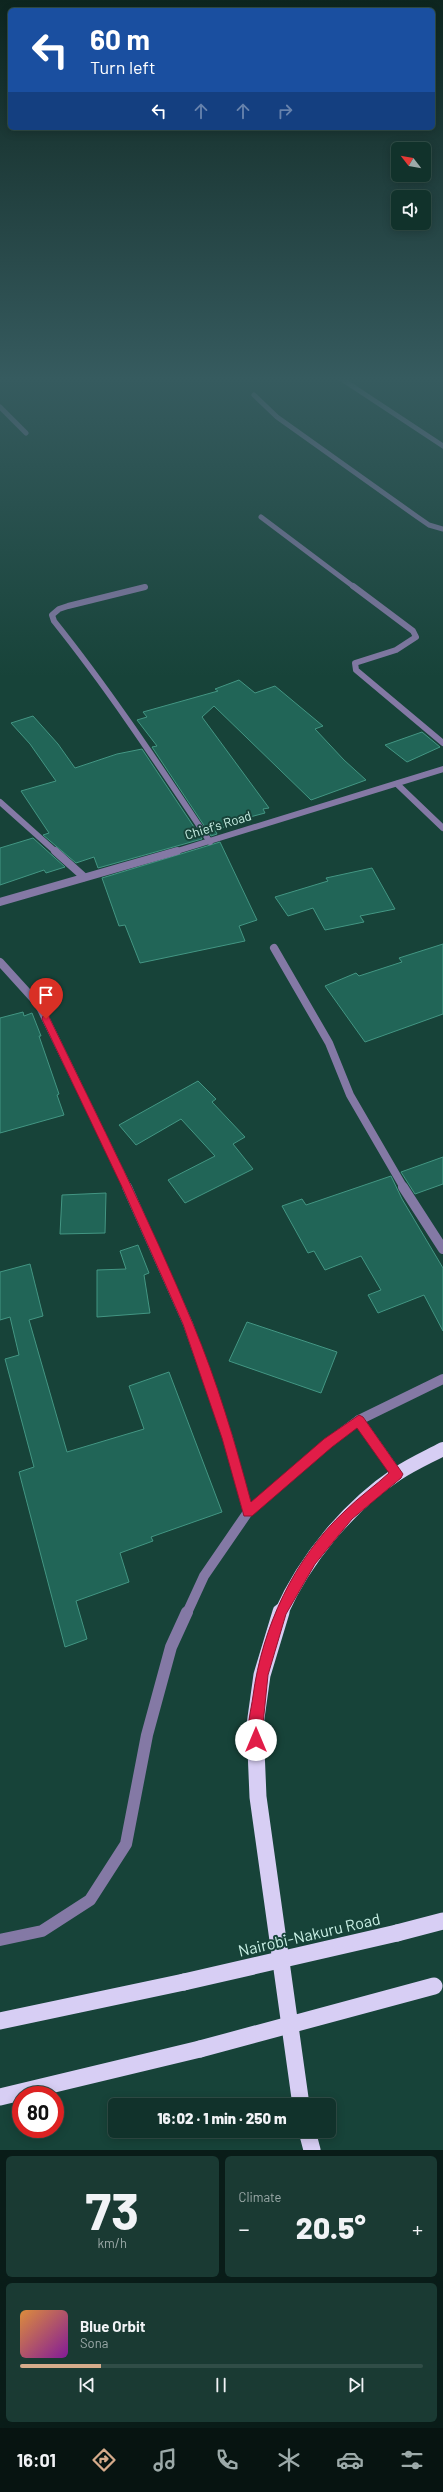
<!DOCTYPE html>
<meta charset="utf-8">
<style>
:root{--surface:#11322b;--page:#1a3a33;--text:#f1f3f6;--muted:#9caaa9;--line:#304d47;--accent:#d6ab8b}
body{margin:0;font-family:Barlow,sans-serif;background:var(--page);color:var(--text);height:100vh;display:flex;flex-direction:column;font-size:15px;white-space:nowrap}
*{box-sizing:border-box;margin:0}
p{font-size:13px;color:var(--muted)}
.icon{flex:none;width:22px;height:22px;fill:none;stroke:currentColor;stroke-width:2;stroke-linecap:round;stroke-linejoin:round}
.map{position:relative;height:2150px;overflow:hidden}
.drawer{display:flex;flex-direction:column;gap:6px;padding:6px;background:#091c18;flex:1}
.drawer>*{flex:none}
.banner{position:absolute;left:8px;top:8px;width:427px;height:122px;border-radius:6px;box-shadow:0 2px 10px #0003,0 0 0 1px var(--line);background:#1a4fa0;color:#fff;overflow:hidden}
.needle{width:26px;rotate:301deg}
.tools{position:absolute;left:391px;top:142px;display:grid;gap:8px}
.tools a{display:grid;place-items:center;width:40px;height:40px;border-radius:6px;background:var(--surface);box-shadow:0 2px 10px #0003,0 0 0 1px var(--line);font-size:20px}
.speed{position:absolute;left:12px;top:2086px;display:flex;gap:8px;font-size:20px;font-weight:700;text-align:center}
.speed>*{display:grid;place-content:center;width:52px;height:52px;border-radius:50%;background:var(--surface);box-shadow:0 2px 10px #0003,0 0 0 1px var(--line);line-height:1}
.speed .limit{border:6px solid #d22;background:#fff;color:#111}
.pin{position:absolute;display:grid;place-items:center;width:34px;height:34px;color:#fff;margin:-41px -17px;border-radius:50% 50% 50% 0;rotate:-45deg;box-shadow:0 0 4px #0007}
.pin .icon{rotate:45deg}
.me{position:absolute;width:44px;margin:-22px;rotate:0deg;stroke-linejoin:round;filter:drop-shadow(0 0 3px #0008)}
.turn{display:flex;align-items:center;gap:14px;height:84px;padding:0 16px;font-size:18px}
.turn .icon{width:52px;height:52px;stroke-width:2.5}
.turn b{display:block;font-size:28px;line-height:34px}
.lanes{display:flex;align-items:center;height:38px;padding:0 16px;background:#0003;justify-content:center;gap:20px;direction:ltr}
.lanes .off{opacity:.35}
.big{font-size:30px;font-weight:800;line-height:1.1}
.drawer .widget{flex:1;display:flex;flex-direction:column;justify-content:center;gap:6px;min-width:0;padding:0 14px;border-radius:6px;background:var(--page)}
.drawer .dial{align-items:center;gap:0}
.dial b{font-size:52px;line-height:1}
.song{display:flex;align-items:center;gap:12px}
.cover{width:48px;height:48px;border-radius:6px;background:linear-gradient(135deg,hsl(30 70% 55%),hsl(290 70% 35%))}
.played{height:4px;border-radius:2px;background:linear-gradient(90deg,var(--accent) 20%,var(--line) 20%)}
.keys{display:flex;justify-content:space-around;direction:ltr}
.heat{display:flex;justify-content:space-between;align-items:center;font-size:22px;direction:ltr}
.drawer .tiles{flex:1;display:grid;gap:6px;grid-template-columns:1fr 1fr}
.widget:last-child{grid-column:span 2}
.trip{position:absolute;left:108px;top:2098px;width:228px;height:40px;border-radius:6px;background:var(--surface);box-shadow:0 2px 10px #0003,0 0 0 1px var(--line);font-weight:800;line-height:40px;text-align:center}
.tab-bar{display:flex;height:64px;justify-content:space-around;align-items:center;background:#071411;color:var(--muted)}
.tab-bar .icon{width:28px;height:28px}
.tab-bar .selected{color:var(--accent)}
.tab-bar b{font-size:18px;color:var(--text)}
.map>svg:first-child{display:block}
</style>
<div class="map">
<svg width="443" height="2150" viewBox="0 0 443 2150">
<rect width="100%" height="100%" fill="#174339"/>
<!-- building -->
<g fill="#216557" stroke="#439683">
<polygon points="239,680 255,693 275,686 323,726 315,729 344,760 366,780 311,800 214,706 202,717 269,808 263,809 265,813 235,821 237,823 215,830 217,834 211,836 152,747 157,746 137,720 147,717 143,712 218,691 215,689"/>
<polygon points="33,716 58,744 75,768 117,754 142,749 202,839 98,868 94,857 76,863 43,835 49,833 21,791 56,781 30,744 11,723"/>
<polygon points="422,732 440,747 407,762 385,745"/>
<polygon points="33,838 65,867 46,873 44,870 0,885 0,848"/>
<polygon points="220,842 257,920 239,926 245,941 140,963 125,925 119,926 102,878"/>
<polygon points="372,868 395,909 360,916 364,922 325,930 313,908 288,916 275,897 328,881 326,878"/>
<polygon points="443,944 443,1014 365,1042 325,986 356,973 359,976 402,962 399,958"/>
<polygon points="23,1012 24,1016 32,1013 41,1036 39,1036 59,1094 57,1095 64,1115 0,1133 0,1018"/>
<polygon points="198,1081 216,1099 212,1102 245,1137 233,1144 253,1169 185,1203 168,1180 215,1156 181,1119 136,1145 119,1125"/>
<polygon points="443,1157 443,1184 415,1194 401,1172"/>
<polygon points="391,1176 402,1199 443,1268 443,1331 424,1295 378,1313 368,1295 381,1290 361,1256 325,1270 314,1251 308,1253 282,1206 302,1199 306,1205"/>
<polygon points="106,1193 105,1233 60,1234 62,1195"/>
<polygon points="138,1245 149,1273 144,1275 150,1313 97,1317 97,1270 126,1269 120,1251"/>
<polygon points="30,1264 43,1316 29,1320 67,1452 144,1429 129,1386 169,1372 222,1512 151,1537 153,1541 120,1553 129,1582 76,1601 87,1639 65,1647 19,1472 34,1467 5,1359 19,1355 10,1317 0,1320 0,1272"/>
<polygon points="247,1322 337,1352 321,1393 229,1361"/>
</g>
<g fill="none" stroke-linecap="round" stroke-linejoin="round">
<!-- service-far1 -->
<polyline stroke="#8479a5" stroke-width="6" points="0,802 56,852"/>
<!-- service -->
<polyline stroke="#8479a5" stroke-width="8" points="55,851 84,877"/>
<!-- minor-far4 -->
<g stroke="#8479a5" stroke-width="5">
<polyline points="337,376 443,446"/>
<polyline points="254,395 277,417 416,516 429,525 443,529"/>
<polyline points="0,407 26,433"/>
<polyline points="261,517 354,587"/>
</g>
<!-- minor-far3 -->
<g stroke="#8479a5" stroke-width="6">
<polyline points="353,586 413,631 416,637 396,650 355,663 356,670 443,743"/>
<path d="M145,587L68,606L59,609L52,615L54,621C110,691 160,767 210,842"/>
<polyline points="397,784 443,828"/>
<polyline points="174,852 443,769"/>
</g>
<!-- minor-far2 -->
<g stroke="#8479a5" stroke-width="8">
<polyline points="0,902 177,851"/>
<polyline points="274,948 329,1043 350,1095 404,1188"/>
<polyline points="0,962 39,1005 128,1188"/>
</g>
<!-- minor-far1 -->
<g stroke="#8479a5" stroke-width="10">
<polyline points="127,1187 188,1324 228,1438 248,1512"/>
<polyline points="403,1187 443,1249"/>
<polyline points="359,1420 397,1474"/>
<polyline points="187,1613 204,1576 248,1512 328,1443 359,1420 443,1379"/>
</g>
<!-- minor -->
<polyline stroke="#8479a5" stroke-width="12" points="0,1940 42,1931 90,1900 126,1844 147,1735 171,1647 187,1612"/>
<!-- trunk-far1 -->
<path stroke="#d7cef4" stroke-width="14" d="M281,1613C305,1559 348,1507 397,1474C412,1464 428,1457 443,1449"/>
<!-- trunk -->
<g stroke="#d7cef4" stroke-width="17">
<polyline points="281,1612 262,1675 255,1725 258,1797 301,2105"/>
<polyline points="397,1933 443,1921"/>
<polyline points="0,2021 184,1982"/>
<polyline points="0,2097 200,2049"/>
<polyline points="307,2131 312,2150"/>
</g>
<!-- trunk-bridge -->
<g stroke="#d7cef4" stroke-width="17">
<polyline points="184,1982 397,1933"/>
<polyline points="200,2049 434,1986"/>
</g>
</g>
<!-- sky -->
<linearGradient id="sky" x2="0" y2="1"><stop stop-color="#0d251f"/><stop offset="0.56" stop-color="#365b5f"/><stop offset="1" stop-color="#365b5f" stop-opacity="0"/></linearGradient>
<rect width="443" height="677" fill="url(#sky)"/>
<!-- route -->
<path fill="#e11d48" stroke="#92132f" d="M43,1016H49L50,1019C99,1120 150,1220 193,1324C217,1381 235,1442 251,1502L324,1439L359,1415L363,1417L403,1474L401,1478L352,1519L315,1564L286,1614L268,1675L261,1744L256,1746L251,1744C245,1730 251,1711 253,1696C262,1628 294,1558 345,1511C359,1497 375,1486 389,1473L357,1428L332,1447L252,1516H244L222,1438L183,1324L123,1189L42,1019Z"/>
<g text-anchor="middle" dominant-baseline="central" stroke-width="4" stroke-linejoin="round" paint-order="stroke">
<!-- street labels -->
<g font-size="13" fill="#c9f0e5" stroke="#174339">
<text transform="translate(218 825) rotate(-17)">Chief's Road</text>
</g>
<!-- near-street labels -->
<g font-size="16" fill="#c9f0e5" stroke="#174339">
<text transform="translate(309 1934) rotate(-13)">Nairobi-Nakuru Road</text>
</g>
</g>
</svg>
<div class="tools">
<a><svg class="needle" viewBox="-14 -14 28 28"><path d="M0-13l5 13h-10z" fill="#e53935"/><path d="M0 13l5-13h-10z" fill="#9caaa9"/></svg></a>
<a><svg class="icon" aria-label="sound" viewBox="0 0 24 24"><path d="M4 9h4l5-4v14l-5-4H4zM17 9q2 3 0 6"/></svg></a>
</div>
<div class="speed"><div class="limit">80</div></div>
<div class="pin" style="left:46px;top:1019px;background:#d93025"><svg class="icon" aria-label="arrive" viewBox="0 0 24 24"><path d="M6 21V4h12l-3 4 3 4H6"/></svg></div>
<svg class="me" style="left:256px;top:1740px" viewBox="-20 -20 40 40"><circle r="19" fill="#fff"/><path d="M0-13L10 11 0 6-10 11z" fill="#e11d48"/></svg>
<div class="trip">16:02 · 1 min · 250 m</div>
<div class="banner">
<div class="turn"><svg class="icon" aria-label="left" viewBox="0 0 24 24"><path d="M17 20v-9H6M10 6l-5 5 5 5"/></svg><div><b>60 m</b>Turn left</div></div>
<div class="lanes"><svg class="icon" aria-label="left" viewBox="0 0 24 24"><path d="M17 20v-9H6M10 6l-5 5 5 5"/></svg><svg class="icon off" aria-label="ahead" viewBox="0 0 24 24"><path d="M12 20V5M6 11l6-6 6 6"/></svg><svg class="icon off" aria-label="ahead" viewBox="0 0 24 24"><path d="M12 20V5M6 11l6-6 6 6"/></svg><svg class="icon off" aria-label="right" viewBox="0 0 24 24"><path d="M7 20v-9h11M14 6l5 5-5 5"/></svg></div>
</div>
</div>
<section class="drawer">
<div class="tiles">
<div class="widget dial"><b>73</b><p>km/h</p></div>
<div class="widget"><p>Climate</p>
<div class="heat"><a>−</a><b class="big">20.5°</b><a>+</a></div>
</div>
<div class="widget">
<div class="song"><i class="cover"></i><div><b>Blue Orbit</b><p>Sona</p></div></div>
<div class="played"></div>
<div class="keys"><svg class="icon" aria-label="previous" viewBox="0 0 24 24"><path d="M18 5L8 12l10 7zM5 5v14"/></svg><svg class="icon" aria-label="pause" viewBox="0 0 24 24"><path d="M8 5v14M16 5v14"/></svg><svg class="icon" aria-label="next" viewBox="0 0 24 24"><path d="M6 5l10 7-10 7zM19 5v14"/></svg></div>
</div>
</div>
</section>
<nav class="tab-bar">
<b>16:01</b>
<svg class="icon selected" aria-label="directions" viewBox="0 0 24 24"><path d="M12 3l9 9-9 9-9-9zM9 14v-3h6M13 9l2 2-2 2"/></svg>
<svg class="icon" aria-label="music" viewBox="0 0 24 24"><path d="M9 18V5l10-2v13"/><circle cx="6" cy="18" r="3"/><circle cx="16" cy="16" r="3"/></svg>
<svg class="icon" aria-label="phone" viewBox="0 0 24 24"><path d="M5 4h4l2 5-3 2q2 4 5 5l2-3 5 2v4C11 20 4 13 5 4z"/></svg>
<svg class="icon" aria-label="climate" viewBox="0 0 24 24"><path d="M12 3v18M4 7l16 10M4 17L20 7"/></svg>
<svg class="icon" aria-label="car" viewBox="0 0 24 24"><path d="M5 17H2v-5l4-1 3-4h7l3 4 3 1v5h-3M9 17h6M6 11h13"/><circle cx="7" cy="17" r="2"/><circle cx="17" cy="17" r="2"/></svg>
<svg class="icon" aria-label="filters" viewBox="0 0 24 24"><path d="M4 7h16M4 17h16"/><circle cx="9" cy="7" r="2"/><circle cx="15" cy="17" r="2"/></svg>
</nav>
